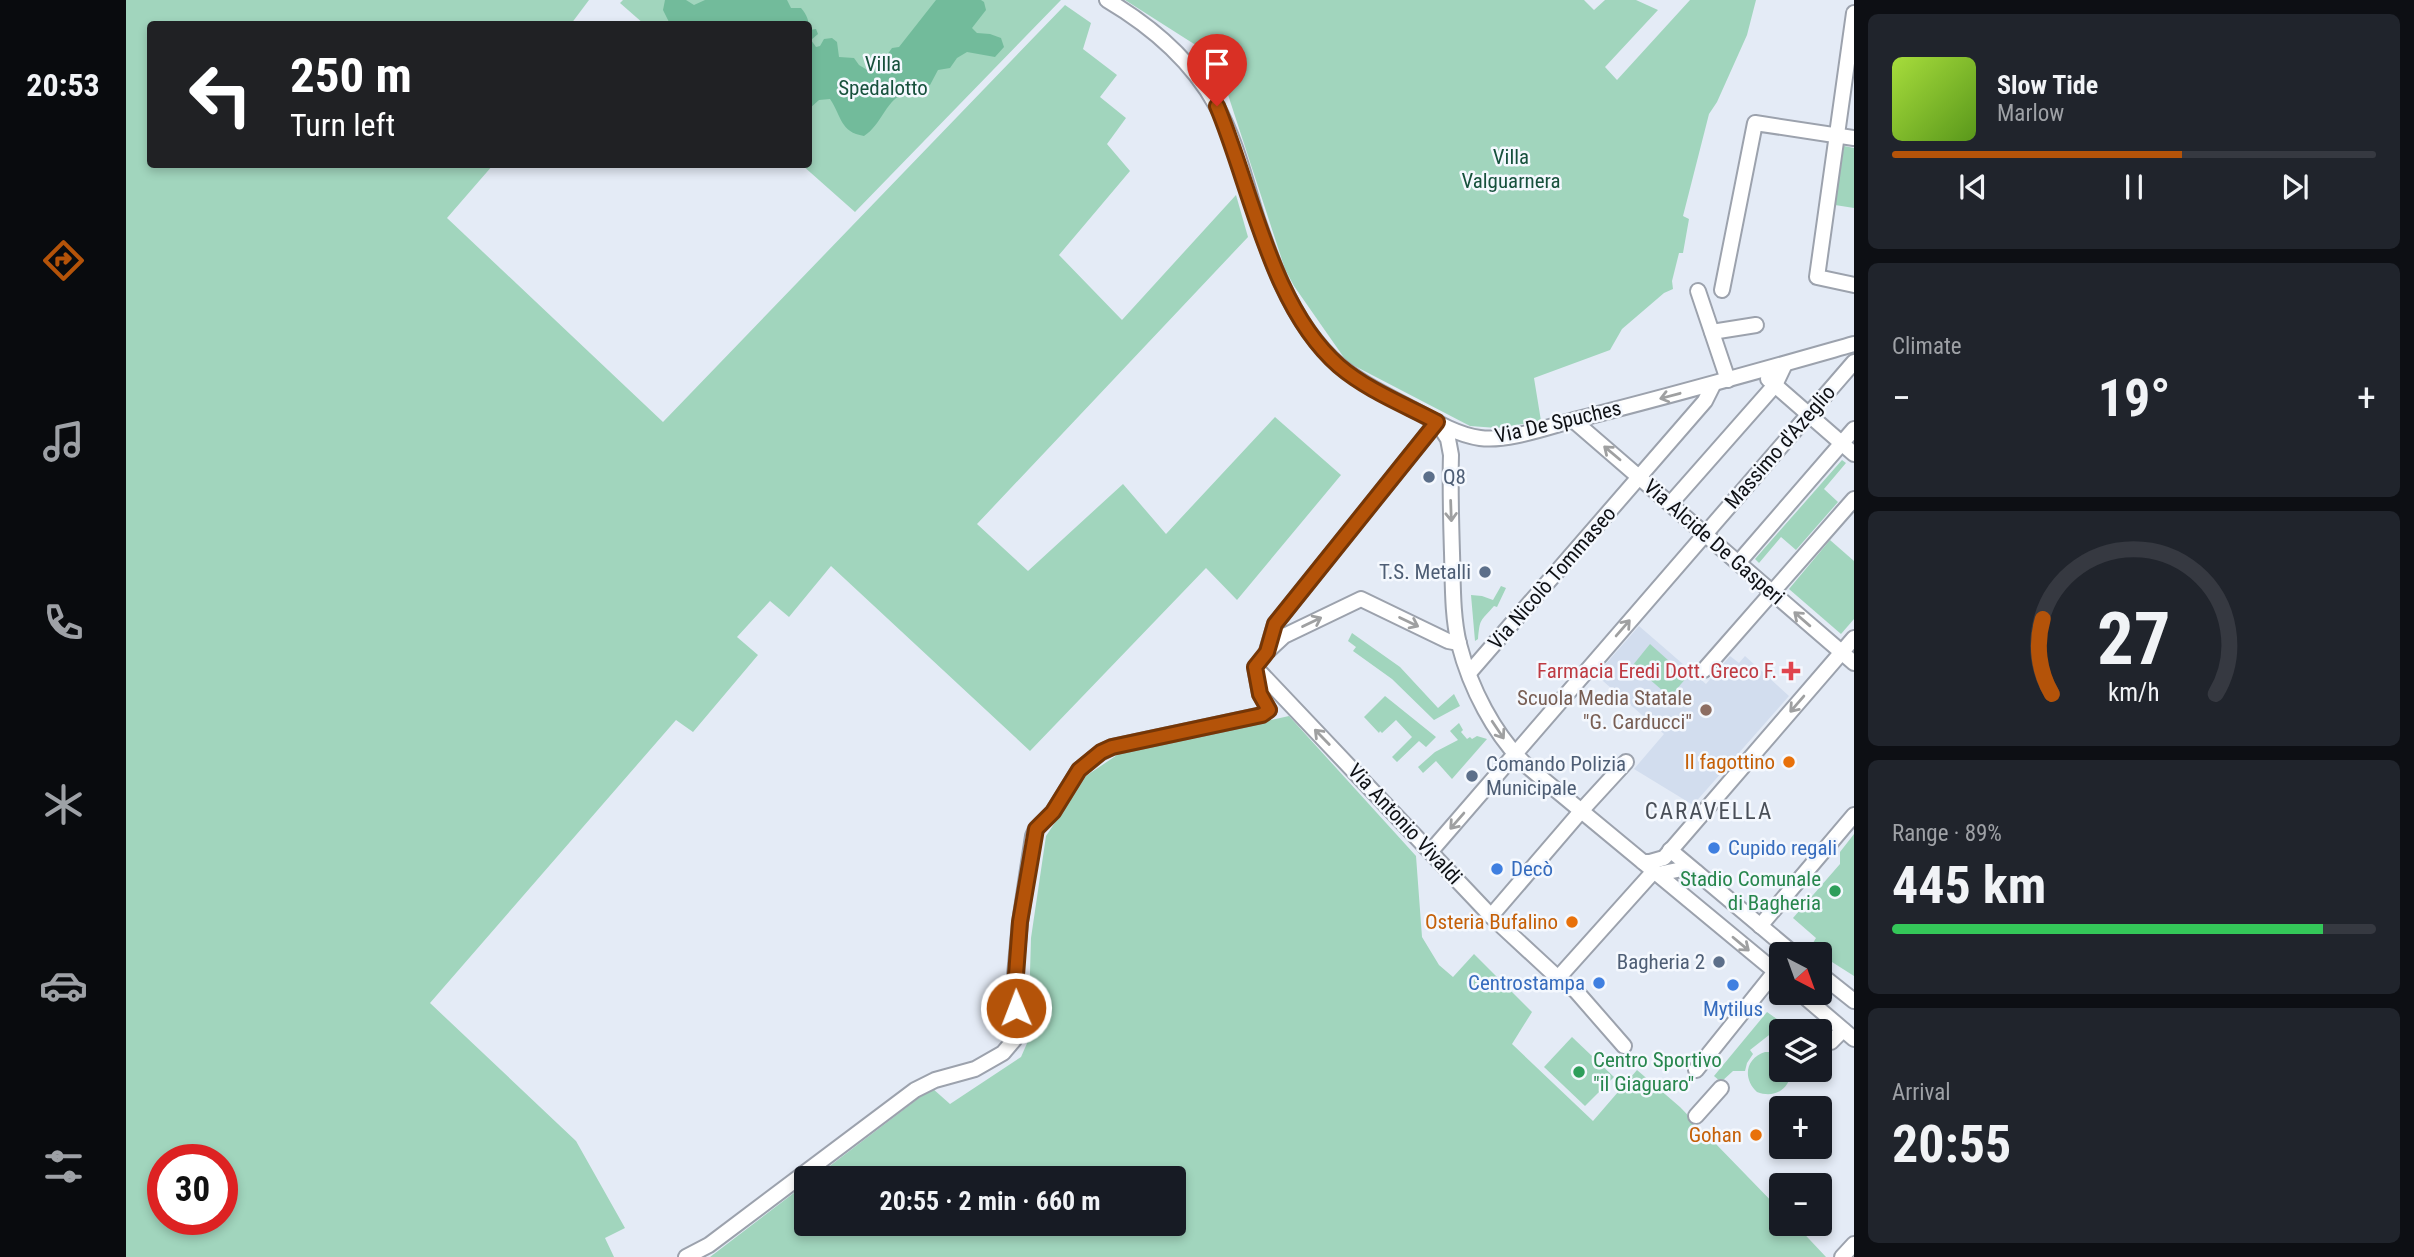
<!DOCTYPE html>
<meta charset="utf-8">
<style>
:root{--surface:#171b24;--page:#20242c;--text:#f1f3f6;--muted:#9ea1a6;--line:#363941;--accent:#b45309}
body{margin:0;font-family:"Roboto Condensed",sans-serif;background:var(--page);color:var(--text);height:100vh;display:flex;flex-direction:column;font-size:26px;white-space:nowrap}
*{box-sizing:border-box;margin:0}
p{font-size:23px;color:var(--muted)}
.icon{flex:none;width:38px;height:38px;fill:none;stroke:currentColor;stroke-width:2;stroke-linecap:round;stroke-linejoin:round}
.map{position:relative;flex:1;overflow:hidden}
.details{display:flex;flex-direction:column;gap:14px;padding:14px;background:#0d0f14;width:560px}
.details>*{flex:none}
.banner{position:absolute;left:21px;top:21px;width:665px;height:147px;border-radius:7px;box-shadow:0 4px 10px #0003;background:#202124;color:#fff;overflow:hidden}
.needle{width:46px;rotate:139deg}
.controls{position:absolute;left:1643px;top:942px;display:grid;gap:14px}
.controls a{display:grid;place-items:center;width:63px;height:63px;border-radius:7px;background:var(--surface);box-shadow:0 4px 10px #0003;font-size:35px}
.speed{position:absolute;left:21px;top:1144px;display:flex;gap:14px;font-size:35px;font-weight:700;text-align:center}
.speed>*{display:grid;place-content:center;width:91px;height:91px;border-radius:50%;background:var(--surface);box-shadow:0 4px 10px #0003;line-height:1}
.speed .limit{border:10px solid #d22;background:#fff;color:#111}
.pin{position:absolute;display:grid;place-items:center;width:60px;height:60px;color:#fff;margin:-72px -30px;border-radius:50% 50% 50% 0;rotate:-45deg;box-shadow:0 0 7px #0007}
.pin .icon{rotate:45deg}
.me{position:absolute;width:77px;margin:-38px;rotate:359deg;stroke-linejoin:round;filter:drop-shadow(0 0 5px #0008)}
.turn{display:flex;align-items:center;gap:24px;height:147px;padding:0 28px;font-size:32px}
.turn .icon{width:91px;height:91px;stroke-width:2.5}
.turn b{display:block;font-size:49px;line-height:60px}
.big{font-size:52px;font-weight:700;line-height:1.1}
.details .card{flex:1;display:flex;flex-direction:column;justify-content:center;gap:10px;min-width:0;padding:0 24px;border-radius:10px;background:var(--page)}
.details .dial{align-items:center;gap:0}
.dial svg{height:182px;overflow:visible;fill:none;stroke:var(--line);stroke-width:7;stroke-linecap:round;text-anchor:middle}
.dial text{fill:var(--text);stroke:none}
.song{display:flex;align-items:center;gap:21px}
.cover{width:84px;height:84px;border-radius:10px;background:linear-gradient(135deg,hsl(80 70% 55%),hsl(90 70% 35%))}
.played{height:7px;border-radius:4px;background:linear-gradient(90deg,var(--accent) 60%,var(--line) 60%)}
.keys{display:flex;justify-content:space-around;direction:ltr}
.heat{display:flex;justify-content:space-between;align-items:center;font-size:38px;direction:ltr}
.charge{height:10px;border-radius:5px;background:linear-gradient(90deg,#34c759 89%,var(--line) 0)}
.trip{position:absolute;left:668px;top:1166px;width:392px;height:70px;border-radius:7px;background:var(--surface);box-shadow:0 4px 10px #0003;font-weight:700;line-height:70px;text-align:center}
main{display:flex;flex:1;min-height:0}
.dock{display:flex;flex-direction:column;width:126px;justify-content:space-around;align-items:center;background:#090b0e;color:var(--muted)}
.dock .icon{width:49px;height:49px}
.dock .active{color:var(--accent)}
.dock b{font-size:32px;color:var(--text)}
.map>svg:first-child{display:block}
</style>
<main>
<nav class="dock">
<b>20:53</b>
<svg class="icon active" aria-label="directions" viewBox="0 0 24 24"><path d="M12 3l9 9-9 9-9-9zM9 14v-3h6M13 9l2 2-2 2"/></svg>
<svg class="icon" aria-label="music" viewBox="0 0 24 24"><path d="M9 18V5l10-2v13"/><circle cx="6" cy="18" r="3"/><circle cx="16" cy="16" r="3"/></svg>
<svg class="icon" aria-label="phone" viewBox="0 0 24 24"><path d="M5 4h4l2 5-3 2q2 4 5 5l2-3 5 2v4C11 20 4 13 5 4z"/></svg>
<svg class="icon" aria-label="climate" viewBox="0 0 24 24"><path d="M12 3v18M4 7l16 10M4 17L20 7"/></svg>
<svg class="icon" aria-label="car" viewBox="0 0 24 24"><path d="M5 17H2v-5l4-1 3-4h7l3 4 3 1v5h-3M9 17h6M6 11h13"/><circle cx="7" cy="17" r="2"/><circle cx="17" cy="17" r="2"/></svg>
<svg class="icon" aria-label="filters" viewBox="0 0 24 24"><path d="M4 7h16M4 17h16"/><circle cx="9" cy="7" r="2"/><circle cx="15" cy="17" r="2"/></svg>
</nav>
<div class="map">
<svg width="1728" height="1257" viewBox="0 0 1728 1257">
<rect width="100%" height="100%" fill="#e4ebf6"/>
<!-- built -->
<polygon fill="#d2ddee" points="1513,626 1580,684 1604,656 1613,663 1619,656 1663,696 1567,805 1508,769 1538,734 1470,675"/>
<!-- green -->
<g fill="#a1d5bd" fill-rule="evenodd">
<path d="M0,0H463L445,24H24V164L367,165L321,218L537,422L939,5L965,23L957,49L991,75L974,97L1000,118L981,144L1004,171L933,255L996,320L1110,195L1122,237L851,524L902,571L997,484L1040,534L1149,417L1215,475L1111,600L1080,568L904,751L705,566L663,617L644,601L611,637L632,655L567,732L550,720L304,1003L450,1141L499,1228L479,1238L488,1257H0ZM37,1160H96V1220H37Z"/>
<polygon points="497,0 935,0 729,212 676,165 682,164 682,24 518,24 494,3"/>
<polygon points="999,0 1458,0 1468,10 1479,0 1510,0 1532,10 1479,67 1491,80 1564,0 1630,0 1621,35 1591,102 1583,114 1557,216 1563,219 1557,253 1553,253 1546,281 1547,289 1538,293 1496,329 1484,350 1408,378 1415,421 1371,428 1344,426 1221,362 1168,286 1159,269 1090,58"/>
<polygon points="1718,146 1728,148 1728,208 1709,205"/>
<polygon points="1716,460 1720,463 1698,489 1712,502 1670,550 1655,537 1633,563 1629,559"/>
<polygon points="1704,540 1728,561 1728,619 1715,634 1663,589"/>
<path d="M1375,586L1380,588L1371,607L1368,606C1354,622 1354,618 1352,639L1349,641L1345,595L1356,596L1367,600Z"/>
<polygon points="1226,633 1274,667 1312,708 1328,694 1334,706 1308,720 1266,679 1227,651 1230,647 1222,641"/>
<polygon points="1524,644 1561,677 1544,697 1507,665"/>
<polygon points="1259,696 1310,737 1300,747 1293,741 1271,762 1266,757 1286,737 1270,720 1256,733 1254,731 1253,733 1238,717"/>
<polygon points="1163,716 1290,856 1296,937 1313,965 1327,977 1348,954 1406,1012 1386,1044 1467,1121 1511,1070 1554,1107 1655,1211 1656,1223 1668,1223 1700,1257 584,1257 681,1183 681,1223 1048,1223 1048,1178 688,1178 806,1088 824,1104 895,1057 902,1041 905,938 920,836 960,776 994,753"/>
<polygon points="1333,723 1337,730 1335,732 1341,739 1344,737 1346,739 1351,736 1361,739 1326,779 1310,761 1297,773 1292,767 1309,752 1332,740 1324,731"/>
<polygon points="1728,834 1728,976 1684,948 1690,938 1667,918 1714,864 1714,852"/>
<polygon points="1641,1012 1655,1022 1652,1028 1624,1050 1627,1054 1621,1063 1619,1071 1607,1071 1595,1082 1588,1076"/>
<polygon points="1446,1037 1488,1077 1459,1106 1418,1067"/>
<path d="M1639,1052H1646L1655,1056L1656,1069H1665C1665,1089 1649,1099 1631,1092C1616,1078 1620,1058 1639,1052Z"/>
</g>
<!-- forest -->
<path fill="#72bb9b" d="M539,0H560L568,5L579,0H661L665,8H675C681,15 683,20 683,30L690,29L692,34L685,40L690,47L694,46L698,39L706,38L711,42L713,57L728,58L733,65L743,71L757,60H761V55L766,48L773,47L810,0H855L858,2L860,10L846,28L851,33L864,34L875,38L878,47L869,57L841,52L831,58L824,68L812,70L804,85C795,88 784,90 776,94C759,103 755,125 738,136C714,132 716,117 704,99L693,100L683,109L682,24H544L537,10Z"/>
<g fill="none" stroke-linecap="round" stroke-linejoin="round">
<!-- minor casing -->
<g stroke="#9ca2ad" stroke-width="18">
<g id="minor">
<path d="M981,0C1025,26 1065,60 1090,105C1110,140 1119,181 1131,219C1149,272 1170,328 1213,365C1234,383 1262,396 1286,409C1306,420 1331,435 1354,438C1382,442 1424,426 1452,419C1545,396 1636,370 1728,344"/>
<polyline points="1728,13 1691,277 1728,285"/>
<polyline points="1596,290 1629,123 1728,138"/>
<polyline points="1572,291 1602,380"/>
<polyline points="1586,332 1630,325"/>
<polyline points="1642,379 1728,454"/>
<polyline points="1448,421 1728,663"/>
<path d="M1311,422L1322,439L1325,455C1324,488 1325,520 1326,553C1327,583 1326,615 1333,644C1344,687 1368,735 1401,766L1656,977"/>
<polyline points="1545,503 1649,385 1659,364"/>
<polyline points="1612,563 1728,429"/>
<polyline points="1143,650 1158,636 1235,599 1322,641 1333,643"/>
<polyline points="1141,651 1149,624 1311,422"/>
<polyline points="1130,668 1365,916 1432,978 1450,991 1498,1046"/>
<polyline points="1578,670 1728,499"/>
<polyline points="1343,673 1579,401 1587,385"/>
<polyline points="1544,850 1668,954"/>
<polyline points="1305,851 1728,362"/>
<polyline points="1517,862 1524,862 1538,858 1728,638"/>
<polyline points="1532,874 1556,869 1570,872"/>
<polyline points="1365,916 1456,810 1500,762"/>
<polyline points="1634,926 1728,815"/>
<polyline points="1694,974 1728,1001"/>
<polyline points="1432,978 1528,871"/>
<polyline points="1673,992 1728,1039"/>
<polyline points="1705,1042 1717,1030"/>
<polyline points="1570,1070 1656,963"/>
<polyline points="1570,1116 1595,1088"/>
<polyline points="560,1257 583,1245 789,1090 809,1080 849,1069 877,1053 888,1040 891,1030 889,975 894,922 907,836 910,829 927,812 953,770 974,753 986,747 1136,715 1143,710 1134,694 1129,667"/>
<polyline points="1716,1257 1728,1244"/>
</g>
</g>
<!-- minor -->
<use href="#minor" stroke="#fff" stroke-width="14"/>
</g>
<!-- one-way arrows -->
<defs><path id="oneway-shaft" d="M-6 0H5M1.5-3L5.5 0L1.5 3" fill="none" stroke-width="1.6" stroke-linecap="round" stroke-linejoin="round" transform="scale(1.75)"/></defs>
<g stroke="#9fa0a1">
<use href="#oneway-shaft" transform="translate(1544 396) rotate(165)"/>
<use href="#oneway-shaft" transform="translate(1486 453) rotate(-140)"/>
<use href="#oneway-shaft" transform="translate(1325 511) rotate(88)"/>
<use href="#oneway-shaft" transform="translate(1676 619) rotate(-139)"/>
<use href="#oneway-shaft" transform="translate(1186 622) rotate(-26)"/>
<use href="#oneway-shaft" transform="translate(1283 622) rotate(26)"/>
<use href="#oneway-shaft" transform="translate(1497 628) rotate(-49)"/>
<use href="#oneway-shaft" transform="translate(1671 704) rotate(131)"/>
<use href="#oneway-shaft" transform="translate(1372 730) rotate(56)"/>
<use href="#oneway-shaft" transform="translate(1196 737) rotate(-134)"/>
<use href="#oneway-shaft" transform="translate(1331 821) rotate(131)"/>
<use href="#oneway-shaft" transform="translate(1615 944) rotate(40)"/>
</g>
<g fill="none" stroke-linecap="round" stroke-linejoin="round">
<!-- route casing -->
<g stroke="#753606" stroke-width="18">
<path id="route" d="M890,1008V975L894,922L910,829L927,812L953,770L975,752L986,747L1136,715L1143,710L1134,694L1129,667L1141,652L1149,624L1311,422C1279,405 1241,390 1213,366C1145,307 1125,187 1091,106"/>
</g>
<!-- route -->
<use href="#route" stroke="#b45309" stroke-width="12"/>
</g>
<!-- markers -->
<g fill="#5c6f8a" stroke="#f4f8fe" stroke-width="2.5">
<circle cx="1303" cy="477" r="7"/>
<circle cx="1359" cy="572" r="7"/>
<circle cx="1346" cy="776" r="7"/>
<circle cx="1593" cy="962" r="7"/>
</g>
<path fill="#e0444e" stroke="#f4f8fe" stroke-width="2.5" d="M1661.5 660.5h7v7h7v7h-7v7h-7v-7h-7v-7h7z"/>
<circle fill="#8d6e63" stroke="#f4f8fe" stroke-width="2.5" cx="1580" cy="710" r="7"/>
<g fill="#e8710a" stroke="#f4f8fe" stroke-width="2.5">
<circle cx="1663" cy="762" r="7"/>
<circle cx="1446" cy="922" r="7"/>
<circle cx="1630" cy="1135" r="7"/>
</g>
<g fill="#3f7fe0" stroke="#f4f8fe" stroke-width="2.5">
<circle cx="1588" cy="848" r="7"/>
<circle cx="1371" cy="869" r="7"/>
<circle cx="1473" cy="983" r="7"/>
<circle cx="1607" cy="985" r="7"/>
</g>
<g fill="#2e9e5b" stroke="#f4f8fe" stroke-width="2.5">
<circle cx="1709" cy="891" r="7"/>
<circle cx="1453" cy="1072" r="7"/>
</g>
<g text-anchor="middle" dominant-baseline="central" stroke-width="5" stroke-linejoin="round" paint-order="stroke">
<!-- park labels -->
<g font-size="21" fill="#17513c" stroke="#f4f8fe">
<text x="757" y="64">Villa<tspan x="757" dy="24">Spedalotto</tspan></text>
<text x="1385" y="157">Villa<tspan x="1385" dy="24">Valguarnera</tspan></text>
</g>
<!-- street labels -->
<g font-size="21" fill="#0f1115" stroke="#f4f8fe">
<text transform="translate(1432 422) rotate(-13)">Via De Spuches</text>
<text transform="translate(1654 447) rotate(-49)">Massimo d'Azeglio</text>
<text transform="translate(1588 542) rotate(41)">Via Alcide De Gasperi</text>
<text transform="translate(1426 578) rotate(-49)">Via Nicolò Tommaseo</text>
<text transform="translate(1279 824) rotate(47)">Via Antonio Vivaldi</text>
</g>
<!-- service labels -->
<g font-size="21" fill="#4e5e75" stroke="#f4f8fe" text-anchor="start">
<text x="1317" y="477">Q8</text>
<text x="1345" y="572" text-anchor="end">T.S. Metalli</text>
<text x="1360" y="764">Comando Polizia<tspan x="1360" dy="24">Municipale</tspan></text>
<text x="1579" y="962" text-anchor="end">Bagheria 2</text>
</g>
<!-- health labels -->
<g font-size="21" fill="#be3a42" stroke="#f4f8fe" text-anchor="end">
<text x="1651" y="671">Farmacia Eredi Dott. Greco F.</text>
</g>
<!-- education labels -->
<g font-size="21" fill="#785e54" stroke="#f4f8fe" text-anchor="end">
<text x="1566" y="698">Scuola Media Statale<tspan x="1566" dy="24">"G. Carducci"</tspan></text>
</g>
<!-- food labels -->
<g font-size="21" fill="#c56008" stroke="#f4f8fe" text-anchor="end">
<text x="1649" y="762">Il fagottino</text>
<text x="1432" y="922">Osteria Bufalino</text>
<text x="1616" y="1135">Gohan</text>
</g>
<!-- shop labels -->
<g font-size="21" fill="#366cbe" stroke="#f4f8fe" text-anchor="start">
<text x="1602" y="848">Cupido regali</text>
<text x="1385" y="869">Decò</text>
<text x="1459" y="983" text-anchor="end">Centrostampa</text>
<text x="1607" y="1009" text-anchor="middle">Mytilus</text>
</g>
<!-- leisure labels -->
<g font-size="21" fill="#27864d" stroke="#f4f8fe" text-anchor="end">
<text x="1695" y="879">Stadio Comunale<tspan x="1695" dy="24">di Bagheria</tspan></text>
<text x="1467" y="1060" text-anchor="start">Centro Sportivo<tspan x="1467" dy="24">"il Giaguaro"</tspan></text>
</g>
<!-- neighbourhood labels -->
<g font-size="23" letter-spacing="2" fill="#494f58" stroke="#f4f8fe">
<text x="1583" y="811">CARAVELLA</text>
</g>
</g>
</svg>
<div class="controls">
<a><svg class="needle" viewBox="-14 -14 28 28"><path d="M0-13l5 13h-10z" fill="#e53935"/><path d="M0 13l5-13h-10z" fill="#9ea1a6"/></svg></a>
<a><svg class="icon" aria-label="layers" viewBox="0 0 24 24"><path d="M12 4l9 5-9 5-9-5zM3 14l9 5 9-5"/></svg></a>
<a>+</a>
<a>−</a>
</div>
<div class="speed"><div class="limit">30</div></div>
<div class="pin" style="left:1091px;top:106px;background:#d93025"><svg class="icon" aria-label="arrive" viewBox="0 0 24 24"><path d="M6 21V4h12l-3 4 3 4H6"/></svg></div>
<svg class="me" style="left:890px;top:1008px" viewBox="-20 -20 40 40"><circle r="17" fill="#b45309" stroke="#fff" stroke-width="3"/><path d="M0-11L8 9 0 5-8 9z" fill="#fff"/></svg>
<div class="trip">20:55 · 2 min · 660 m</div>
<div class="banner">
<div class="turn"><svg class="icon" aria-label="left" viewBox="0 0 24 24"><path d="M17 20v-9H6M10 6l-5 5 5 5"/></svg><div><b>250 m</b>Turn left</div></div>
</div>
</div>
<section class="details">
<div class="card">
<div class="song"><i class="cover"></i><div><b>Slow Tide</b><p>Marlow</p></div></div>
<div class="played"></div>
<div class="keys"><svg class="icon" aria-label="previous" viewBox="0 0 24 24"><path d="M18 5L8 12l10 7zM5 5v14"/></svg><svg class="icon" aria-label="pause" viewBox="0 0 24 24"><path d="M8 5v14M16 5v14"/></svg><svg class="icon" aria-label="next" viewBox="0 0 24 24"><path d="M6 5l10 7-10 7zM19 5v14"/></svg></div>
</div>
<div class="card"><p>Climate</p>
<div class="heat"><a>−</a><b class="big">19°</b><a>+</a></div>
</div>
<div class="card dial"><svg viewBox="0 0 100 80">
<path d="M14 69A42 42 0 1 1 86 69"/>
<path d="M14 69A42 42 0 0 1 10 36" stroke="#b45309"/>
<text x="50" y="56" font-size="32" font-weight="700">27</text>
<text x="50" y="72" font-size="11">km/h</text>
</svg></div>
<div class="card"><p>Range · 89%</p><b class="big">445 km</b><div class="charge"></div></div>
<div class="card"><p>Arrival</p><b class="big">20:55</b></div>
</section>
</main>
